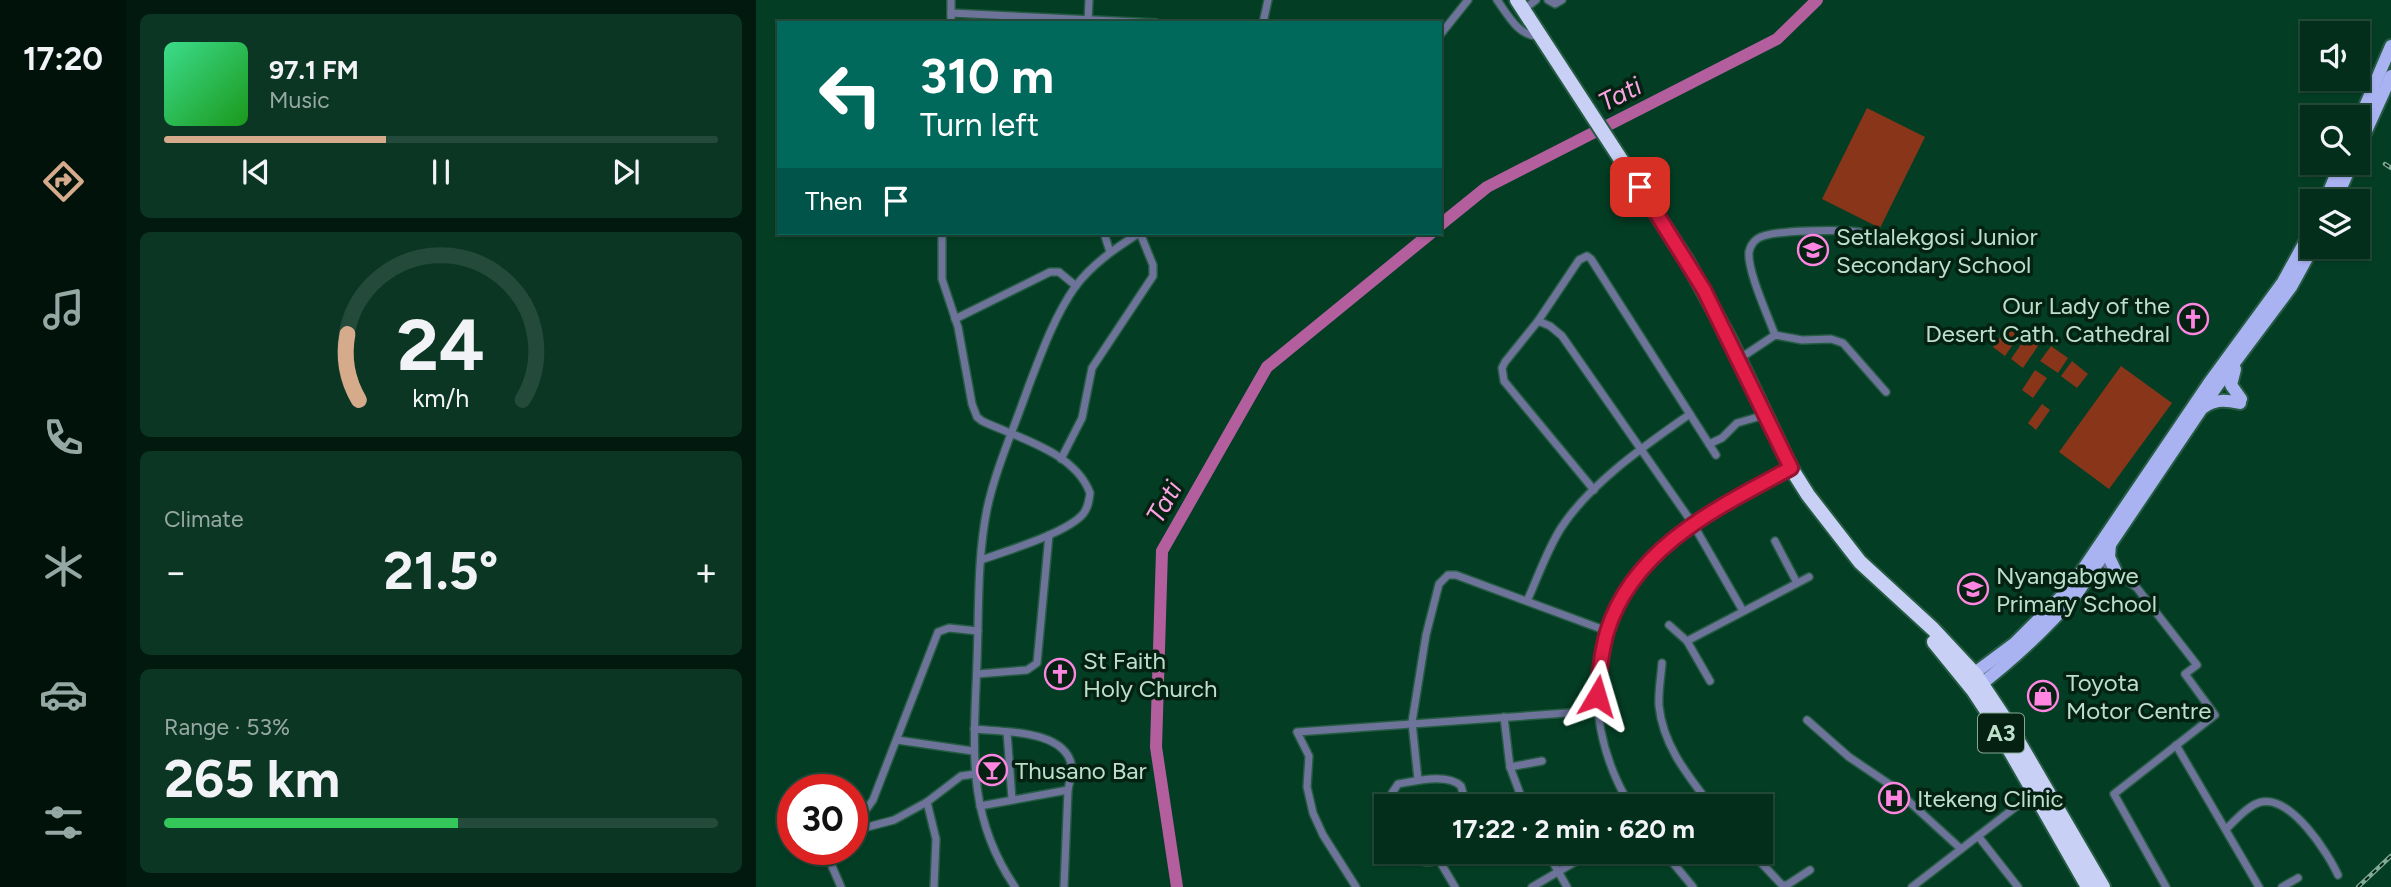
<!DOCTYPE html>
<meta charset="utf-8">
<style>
:root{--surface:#022e1b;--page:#0c3624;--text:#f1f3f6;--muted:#96a8a3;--line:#234a3a;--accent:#d6ab8b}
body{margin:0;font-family:Figtree,sans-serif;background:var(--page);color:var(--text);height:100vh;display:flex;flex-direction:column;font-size:26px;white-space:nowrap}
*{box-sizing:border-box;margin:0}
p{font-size:23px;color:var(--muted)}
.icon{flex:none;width:38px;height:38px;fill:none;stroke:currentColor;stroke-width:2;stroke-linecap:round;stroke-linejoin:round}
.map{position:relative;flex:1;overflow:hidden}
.sheet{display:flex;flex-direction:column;gap:14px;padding:14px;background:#01190f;width:630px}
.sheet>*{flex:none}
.top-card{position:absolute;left:21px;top:21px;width:665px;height:214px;border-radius:0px;box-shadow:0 2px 5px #0004,0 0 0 2px var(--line);background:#00695c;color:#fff;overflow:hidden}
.fabs{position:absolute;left:1544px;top:21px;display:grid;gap:14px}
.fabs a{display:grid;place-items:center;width:70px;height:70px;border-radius:0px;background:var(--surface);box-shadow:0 2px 5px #0004,0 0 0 2px var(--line);font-size:35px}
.speed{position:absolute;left:21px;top:774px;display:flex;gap:14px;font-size:35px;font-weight:700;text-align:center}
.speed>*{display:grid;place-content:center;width:91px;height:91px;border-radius:50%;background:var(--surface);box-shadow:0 2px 5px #0004,0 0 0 2px var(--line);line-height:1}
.speed .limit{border:10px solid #d22;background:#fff;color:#111}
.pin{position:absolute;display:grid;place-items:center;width:60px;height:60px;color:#fff;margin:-30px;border-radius:14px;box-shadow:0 4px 10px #0006}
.me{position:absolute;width:77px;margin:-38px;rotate:7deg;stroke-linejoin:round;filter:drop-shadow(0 0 5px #0008)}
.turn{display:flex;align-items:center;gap:24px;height:147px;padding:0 28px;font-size:32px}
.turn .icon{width:91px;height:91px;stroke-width:2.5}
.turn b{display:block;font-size:49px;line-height:60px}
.then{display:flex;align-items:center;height:66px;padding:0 28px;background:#0003;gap:14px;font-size:26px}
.big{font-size:52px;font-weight:700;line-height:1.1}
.sheet .tile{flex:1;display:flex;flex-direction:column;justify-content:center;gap:10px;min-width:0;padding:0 24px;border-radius:10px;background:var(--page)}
.sheet .dial{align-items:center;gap:0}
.dial svg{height:182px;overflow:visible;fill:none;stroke:var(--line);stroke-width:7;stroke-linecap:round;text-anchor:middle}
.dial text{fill:var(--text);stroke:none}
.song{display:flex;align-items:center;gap:21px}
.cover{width:84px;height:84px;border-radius:10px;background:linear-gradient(135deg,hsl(150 70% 55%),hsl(120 70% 35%))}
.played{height:7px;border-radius:4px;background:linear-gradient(90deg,var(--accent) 40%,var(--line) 40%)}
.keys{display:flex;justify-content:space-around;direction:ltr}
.heat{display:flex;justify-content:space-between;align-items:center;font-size:38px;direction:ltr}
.charge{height:10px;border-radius:5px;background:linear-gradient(90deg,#34c759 53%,var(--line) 0)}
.trip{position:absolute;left:618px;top:794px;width:399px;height:70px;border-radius:0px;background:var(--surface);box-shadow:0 2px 5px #0004,0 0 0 2px var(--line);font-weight:700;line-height:70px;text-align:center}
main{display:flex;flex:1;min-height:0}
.tabs{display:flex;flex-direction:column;width:126px;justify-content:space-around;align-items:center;background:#01120b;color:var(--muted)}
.tabs .icon{width:49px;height:49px}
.tabs .active{color:var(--accent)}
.tabs b{font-size:32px;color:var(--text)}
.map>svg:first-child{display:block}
</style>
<main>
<nav class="tabs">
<b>17:20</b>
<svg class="icon active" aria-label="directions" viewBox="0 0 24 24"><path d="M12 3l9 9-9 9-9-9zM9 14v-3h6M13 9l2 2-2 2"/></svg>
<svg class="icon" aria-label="music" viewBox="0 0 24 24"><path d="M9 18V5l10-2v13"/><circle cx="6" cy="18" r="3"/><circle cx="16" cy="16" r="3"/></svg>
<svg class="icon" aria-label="phone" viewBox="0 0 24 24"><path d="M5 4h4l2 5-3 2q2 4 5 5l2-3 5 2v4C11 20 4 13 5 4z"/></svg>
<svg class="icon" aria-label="climate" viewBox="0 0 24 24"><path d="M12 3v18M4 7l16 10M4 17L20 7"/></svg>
<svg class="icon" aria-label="car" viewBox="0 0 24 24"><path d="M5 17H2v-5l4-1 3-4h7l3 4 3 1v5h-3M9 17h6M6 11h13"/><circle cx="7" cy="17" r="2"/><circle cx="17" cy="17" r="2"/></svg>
<svg class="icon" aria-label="filters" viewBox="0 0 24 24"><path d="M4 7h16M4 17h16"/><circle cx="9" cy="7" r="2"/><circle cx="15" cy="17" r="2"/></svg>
</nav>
<section class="sheet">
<div class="tile">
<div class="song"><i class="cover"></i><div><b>97.1 FM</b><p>Music</p></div></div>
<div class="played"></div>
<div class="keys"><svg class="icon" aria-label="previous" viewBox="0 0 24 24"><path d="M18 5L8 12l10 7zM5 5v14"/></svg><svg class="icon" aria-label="pause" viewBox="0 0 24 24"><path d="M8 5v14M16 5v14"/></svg><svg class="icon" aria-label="next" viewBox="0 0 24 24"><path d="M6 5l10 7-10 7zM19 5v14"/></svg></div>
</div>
<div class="tile dial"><svg viewBox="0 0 100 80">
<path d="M14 69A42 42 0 1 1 86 69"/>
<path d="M14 69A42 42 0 0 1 9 40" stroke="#d6ab8b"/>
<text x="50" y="56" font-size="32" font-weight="700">24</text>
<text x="50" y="72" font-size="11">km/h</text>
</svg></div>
<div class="tile"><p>Climate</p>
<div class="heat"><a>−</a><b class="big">21.5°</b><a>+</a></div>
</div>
<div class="tile"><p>Range · 53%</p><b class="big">265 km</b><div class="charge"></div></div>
</section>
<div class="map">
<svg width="1635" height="887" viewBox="0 0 1635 887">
<rect width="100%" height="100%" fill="#033e24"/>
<!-- green -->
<g fill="#89351a">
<polygon points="1111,108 1169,137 1124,228 1066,199"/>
<polygon points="1255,322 1267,330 1249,356 1237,347"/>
<polygon points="1272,334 1284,343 1267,368 1255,359"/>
<polygon points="1295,346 1312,358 1302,373 1284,361"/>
<polygon points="1316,361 1332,374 1321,388 1305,376"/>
<polygon points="1365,366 1416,403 1353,489 1303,452"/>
<polygon points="1279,370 1291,378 1277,398 1266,390"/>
<polygon points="1286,404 1294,410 1280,430 1272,423"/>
</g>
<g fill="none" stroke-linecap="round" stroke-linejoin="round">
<!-- river -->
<g stroke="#b35f9e" stroke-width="12">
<polyline points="684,225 731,187 1021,39 1061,0"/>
<polyline points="421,887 400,747 406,551 511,367 675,233"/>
</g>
<!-- street casing -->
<g stroke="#255b42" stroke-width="10">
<g id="street">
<path d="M741,0C752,15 763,37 783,36"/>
<polyline points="792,0 799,4 806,0"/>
<polyline points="767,10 780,0"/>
<polyline points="195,13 400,23"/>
<polyline points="195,23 195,0"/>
<polyline points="332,23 333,0"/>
<polyline points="507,23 512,0"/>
<polyline points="684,35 712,0"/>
<path d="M186,233V279L202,327L216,404L221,417L226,421C262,438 319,452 334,493C333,501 332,508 327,514C311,533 250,551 225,560"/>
<polyline points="348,233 354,252"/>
<polyline points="199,319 294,272 303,272 320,286"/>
<polyline points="782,321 823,260 831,256 835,259 960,455"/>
<path d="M1019,335C1012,316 991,270 993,252C994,247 997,242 1001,239C1015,229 1085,230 1103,232"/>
<polyline points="983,359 1019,335 1046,340 1075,339 1087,343 1130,392"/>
<polyline points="953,444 966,438 981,423 1009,415"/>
<polyline points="305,459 326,418 336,368 397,276 397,265 384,233"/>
<polyline points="838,490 748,381 746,368 749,362 782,321 794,326 806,336 937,524 987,611"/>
<polyline points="1019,541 1041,583"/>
<polyline points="1341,558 1381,588 1441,665 1429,674 1459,715 1358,794 1410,887"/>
<path d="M771,601C782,577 791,550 805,528C835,482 890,445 934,414"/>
<polyline points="913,625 931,641 954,681"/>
<polyline points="931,641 1053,577"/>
<path d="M906,663C905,677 902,692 903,706C907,746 933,777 956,807"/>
<polyline points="221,674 271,670 281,663 293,535"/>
<polyline points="748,717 754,767 769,807"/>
<polyline points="1051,720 1093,757 1136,786 1205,849"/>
<path d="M218,729C246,732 313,729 316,769C316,776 313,783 312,790L224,806"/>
<polyline points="251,732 256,799"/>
<polyline points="141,740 217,751"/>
<polyline points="1420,745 1503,887"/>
<polyline points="754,767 786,761"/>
<polyline points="662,780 656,722 670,635 683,584 692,575 700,575 851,631"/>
<polyline points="171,802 205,776 219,774"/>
<path d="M641,807L636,793L642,784C660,781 691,773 705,786L711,807"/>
<path d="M875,807C823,721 830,620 905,550C942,515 990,492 1035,468"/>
<polyline points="96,829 117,800 182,632 193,628 222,631"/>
<path d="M1470,829C1479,821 1492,805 1505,802C1535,795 1572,853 1582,875"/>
<polyline points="96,831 138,820 171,802 180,839 178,887"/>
<polyline points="1222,836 1262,887"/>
<polyline points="81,849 75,864 85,887"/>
<path d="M656,852C666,871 687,858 703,852"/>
<polyline points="791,852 811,887"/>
<polyline points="908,852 937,887"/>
<polyline points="995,852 1026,885 1031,885 1054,870"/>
<polyline points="683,860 699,887"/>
<path d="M259,887C209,814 218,746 221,662C223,611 221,559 231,509C240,468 258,428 272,388C285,354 298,317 319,287C336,264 360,248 383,233"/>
<polyline points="308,887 312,790"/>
<polyline points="600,887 567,835 557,813 551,787 553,756 541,732 840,711"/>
<polyline points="776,887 836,852"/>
<polyline points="1156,887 1279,792"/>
<polyline points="1526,887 1542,878"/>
</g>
</g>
<!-- primary casing -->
<g stroke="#255b42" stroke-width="16">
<g id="primary">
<polyline points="1601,125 1635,46"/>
<polyline points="1601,151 1635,76"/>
<polyline points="1569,201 1585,163"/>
<polyline points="1579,201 1596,163"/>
<polyline points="1479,369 1475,385 1485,399"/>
<path d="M1448,407C1460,399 1470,400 1484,403"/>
<polyline points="1354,544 1353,557 1361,574"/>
<polyline points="1212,678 1259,643 1315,587 1453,383 1527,282 1556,229"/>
<path d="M1219,689C1257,660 1291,628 1322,592L1461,386L1535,287L1557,247"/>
</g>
</g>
<!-- highway casing -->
<g stroke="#255b42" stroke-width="18">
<g id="highway">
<polyline points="761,0 931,261 974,340 1035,468 1052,495 1104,562 1177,629 1219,674 1251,722 1347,887"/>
<polyline points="1178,642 1217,690 1236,719 1332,887"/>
</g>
</g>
<!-- street -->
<use href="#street" stroke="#6d7399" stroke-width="7"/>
<!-- primary -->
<use href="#primary" stroke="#aab3f2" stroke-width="12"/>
<!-- highway -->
<use href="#highway" stroke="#c9d0f6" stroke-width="14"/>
<!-- rail casing -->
<g stroke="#80aa93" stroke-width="4.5">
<g id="rail">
<polyline points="1629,164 1635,168"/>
<polyline points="1602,887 1635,856"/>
</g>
</g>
<!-- rail -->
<use href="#rail" stroke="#042112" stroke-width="2" stroke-dasharray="5" stroke-linecap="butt"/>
</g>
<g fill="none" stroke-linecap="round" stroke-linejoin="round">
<!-- route casing -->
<g stroke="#92132f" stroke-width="18">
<path id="route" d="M841,696C843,675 845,652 851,632C877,547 963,507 1035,468L948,290L884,187"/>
</g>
<!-- route -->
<use href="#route" stroke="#e11d48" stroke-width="12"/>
</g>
<!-- icons -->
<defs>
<g id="school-ring" transform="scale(1.575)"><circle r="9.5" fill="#042112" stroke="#fe85e0" stroke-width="1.5"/><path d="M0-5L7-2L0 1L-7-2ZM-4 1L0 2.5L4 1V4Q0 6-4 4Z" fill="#fe85e0"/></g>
<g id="church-ring" transform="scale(1.575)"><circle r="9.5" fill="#042112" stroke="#fe85e0" stroke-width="1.5"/><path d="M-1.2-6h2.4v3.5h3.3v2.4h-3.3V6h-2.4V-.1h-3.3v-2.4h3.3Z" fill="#fe85e0"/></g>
<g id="shop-ring" transform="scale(1.575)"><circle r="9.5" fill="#042112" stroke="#fe85e0" stroke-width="1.5"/><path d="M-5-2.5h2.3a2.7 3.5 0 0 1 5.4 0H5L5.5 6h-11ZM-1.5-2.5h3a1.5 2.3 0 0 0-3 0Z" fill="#fe85e0"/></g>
<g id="bar-ring" transform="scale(1.575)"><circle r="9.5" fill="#042112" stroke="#fe85e0" stroke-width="1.5"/><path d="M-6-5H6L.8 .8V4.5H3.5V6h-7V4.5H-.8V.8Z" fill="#fe85e0"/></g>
<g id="hospital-ring" transform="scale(1.575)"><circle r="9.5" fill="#042112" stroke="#fe85e0" stroke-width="1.5"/><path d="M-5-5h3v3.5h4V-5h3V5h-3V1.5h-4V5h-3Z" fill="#fe85e0"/></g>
</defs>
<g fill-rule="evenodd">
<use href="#school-ring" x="1057" y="250"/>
<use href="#church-ring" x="1437" y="319"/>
<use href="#school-ring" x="1217" y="589"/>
<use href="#church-ring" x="304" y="674"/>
<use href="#shop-ring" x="1287" y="696"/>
<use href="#bar-ring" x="236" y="770"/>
<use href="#hospital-ring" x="1138" y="798"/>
</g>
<g text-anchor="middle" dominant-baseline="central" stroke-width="7" stroke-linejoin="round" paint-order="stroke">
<!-- shield labels -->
<rect fill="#042112" stroke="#86a793" stroke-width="2" x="1222" y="713.5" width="46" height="39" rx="5"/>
<g font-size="23" font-weight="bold" fill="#bee0ca">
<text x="1245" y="733">A3</text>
</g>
<!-- poi labels -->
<g font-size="24" fill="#bee0ca" stroke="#042112" text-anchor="start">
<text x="1080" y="236">Setlalekgosi Junior<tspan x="1080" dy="28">Secondary School</tspan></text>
<text x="1414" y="305" text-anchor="end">Our Lady of the<tspan x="1414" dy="28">Desert Cath. Cathedral</tspan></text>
<text x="1240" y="575">Nyangabgwe<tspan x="1240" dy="28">Primary School</tspan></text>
<text x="327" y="660">St Faith<tspan x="327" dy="28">Holy Church</tspan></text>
<text x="1310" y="682">Toyota<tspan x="1310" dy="28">Motor Centre</tspan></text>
<text x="259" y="770">Thusano Bar</text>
<text x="1161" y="798">Itekeng Clinic</text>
</g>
<!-- water labels -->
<g font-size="26" font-style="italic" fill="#fca4e3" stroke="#042112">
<text transform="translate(864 94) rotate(-27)">Tati</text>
<text transform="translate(408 502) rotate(-60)">Tati</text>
</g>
</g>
</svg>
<div class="fabs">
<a><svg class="icon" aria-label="sound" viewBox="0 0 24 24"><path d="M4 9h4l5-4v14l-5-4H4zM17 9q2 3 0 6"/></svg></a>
<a><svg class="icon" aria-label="search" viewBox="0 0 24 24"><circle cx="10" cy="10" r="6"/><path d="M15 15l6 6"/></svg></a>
<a><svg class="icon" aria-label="layers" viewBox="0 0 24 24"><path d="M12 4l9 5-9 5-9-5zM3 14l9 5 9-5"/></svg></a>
</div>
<div class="speed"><div class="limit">30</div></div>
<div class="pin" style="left:884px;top:187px;background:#d93025"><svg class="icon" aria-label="arrive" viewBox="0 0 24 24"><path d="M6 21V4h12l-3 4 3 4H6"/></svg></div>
<svg class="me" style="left:841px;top:696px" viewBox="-20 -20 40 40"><path d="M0-17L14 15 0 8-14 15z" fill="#e11d48" stroke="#fff" stroke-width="4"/></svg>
<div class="trip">17:22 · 2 min · 620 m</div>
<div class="top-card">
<div class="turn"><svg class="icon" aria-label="left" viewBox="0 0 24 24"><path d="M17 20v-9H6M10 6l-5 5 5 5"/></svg><div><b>310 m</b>Turn left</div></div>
<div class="then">Then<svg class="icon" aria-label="arrive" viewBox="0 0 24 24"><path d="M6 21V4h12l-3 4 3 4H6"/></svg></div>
</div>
</div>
</main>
